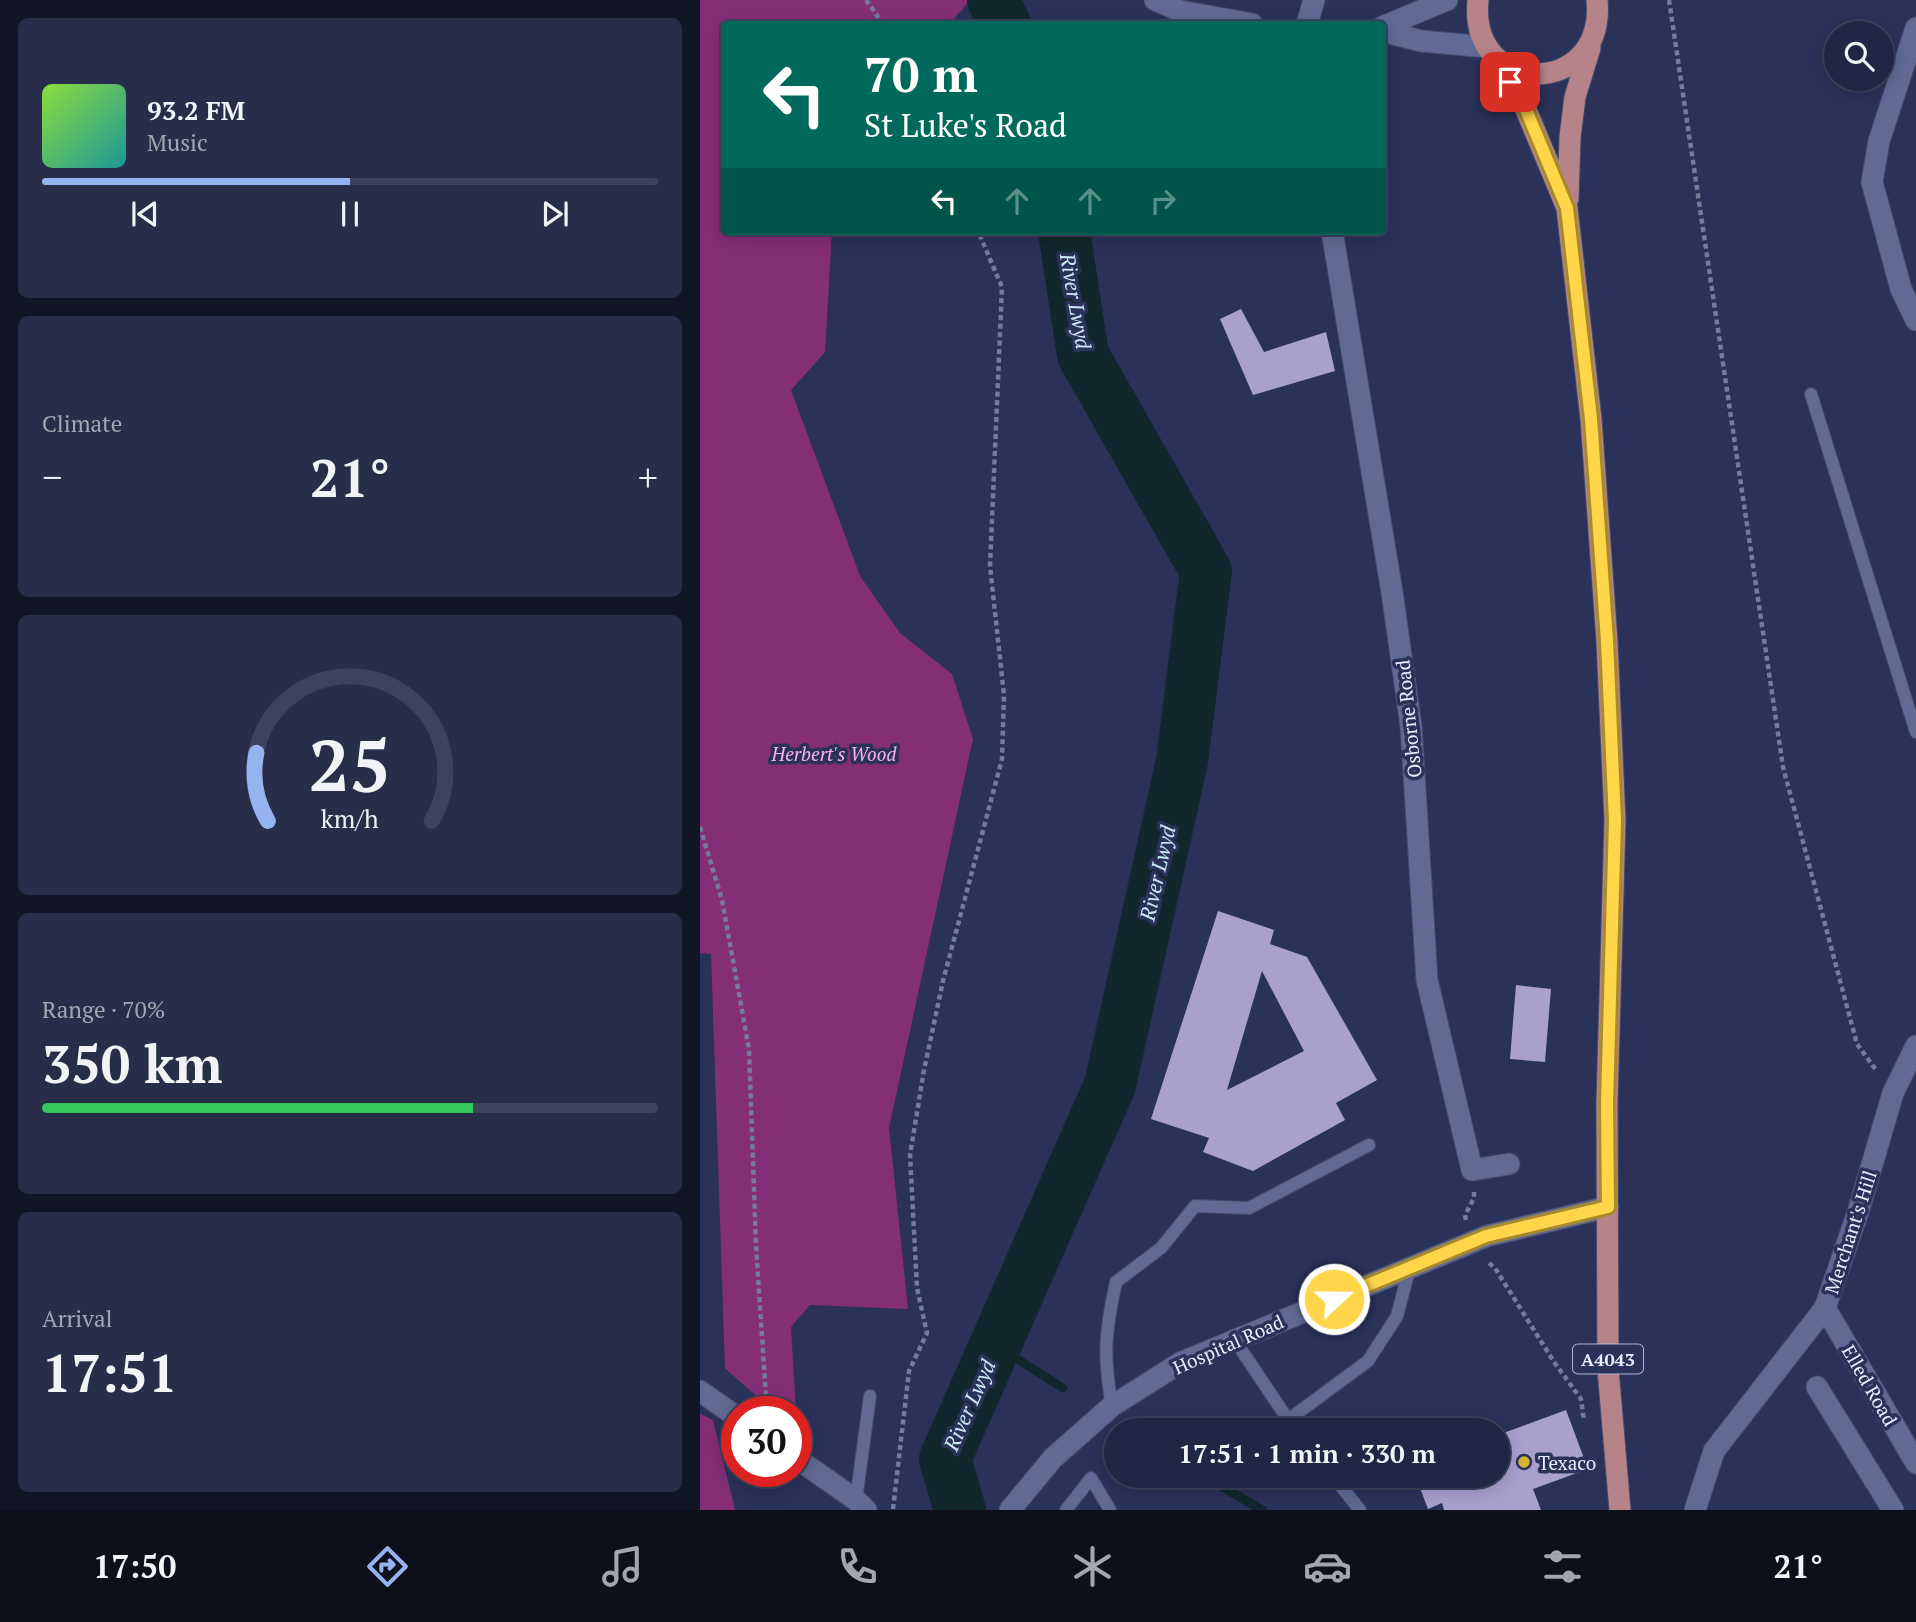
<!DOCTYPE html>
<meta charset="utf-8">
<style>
:root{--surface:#202643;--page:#282e4a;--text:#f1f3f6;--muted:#a2a5b2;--line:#3d435c;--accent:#95b2f1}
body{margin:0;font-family:"PT Serif",serif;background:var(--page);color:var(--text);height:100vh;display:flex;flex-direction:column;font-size:26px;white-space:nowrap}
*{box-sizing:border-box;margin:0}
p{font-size:23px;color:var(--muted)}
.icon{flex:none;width:38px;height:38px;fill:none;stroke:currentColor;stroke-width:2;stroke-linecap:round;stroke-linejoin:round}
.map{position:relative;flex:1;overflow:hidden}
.drawer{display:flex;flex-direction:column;gap:18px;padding:18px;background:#121525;width:700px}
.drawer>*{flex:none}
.top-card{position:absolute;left:21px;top:21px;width:665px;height:214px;border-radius:7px;box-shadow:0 4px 18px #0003,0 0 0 2px var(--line);background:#00695c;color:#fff;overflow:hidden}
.buttons{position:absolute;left:1124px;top:21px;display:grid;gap:14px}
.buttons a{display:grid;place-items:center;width:70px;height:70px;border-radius:50%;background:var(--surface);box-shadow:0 4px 18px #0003,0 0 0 2px var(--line);font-size:35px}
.speed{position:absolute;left:21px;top:1396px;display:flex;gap:14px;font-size:35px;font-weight:700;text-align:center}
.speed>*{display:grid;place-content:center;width:91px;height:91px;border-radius:50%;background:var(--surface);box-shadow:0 4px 18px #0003,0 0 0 2px var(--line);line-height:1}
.speed .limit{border:10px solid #d22;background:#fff;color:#111}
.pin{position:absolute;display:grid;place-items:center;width:60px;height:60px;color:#fff;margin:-30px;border-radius:14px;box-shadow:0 4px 10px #0006}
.me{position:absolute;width:77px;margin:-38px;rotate:69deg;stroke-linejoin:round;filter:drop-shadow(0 0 5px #0008)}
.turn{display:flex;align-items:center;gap:24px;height:147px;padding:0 28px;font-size:32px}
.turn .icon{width:91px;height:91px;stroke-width:2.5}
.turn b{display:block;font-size:49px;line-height:60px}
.lanes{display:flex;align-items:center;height:66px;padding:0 28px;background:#0003;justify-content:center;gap:35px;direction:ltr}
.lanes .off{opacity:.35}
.big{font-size:52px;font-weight:800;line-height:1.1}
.drawer .card{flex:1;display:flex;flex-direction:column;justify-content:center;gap:10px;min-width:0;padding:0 24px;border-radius:10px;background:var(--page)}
.drawer .dial{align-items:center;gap:0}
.dial svg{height:182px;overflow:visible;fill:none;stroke:var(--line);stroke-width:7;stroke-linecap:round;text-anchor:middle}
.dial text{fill:var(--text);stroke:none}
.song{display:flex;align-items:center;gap:21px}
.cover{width:84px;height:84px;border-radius:10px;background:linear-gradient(135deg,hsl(90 70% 55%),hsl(180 70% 35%))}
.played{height:7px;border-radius:4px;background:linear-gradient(90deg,var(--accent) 50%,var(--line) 50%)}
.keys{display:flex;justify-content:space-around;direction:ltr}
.heat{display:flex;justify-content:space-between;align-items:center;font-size:38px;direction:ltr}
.charge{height:10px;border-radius:5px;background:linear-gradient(90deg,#34c759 70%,var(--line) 0)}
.trip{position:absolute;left:404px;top:1418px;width:406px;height:70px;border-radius:35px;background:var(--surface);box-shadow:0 4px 18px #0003,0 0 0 2px var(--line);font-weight:800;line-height:70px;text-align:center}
.dock{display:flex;height:112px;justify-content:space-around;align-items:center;background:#0d0f1b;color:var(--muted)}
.dock .icon{width:49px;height:49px}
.dock .on{color:var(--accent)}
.dock b{font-size:32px;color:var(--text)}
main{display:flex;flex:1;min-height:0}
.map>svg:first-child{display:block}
</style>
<main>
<section class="drawer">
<div class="card">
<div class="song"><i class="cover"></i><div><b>93.2 FM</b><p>Music</p></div></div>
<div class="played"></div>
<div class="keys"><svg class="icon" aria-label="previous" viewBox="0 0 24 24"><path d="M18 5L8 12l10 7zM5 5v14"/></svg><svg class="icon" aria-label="pause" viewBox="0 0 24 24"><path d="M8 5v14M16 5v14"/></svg><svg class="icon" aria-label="next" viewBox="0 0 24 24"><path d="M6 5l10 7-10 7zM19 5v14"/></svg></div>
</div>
<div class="card"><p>Climate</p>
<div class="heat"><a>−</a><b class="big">21°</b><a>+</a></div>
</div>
<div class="card dial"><svg viewBox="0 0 100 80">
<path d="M14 69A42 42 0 1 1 86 69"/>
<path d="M14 69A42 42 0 0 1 9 39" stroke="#95b2f1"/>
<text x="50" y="56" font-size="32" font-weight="700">25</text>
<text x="50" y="72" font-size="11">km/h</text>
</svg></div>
<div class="card"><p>Range · 70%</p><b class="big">350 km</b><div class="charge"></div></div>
<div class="card"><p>Arrival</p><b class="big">17:51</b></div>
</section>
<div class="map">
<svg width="1216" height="1510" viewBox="0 0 1216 1510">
<rect width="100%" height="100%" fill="#2b3259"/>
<!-- green -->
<g fill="#842e78">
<polygon points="0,0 270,0 250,24 24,24 24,231 132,231 125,352 91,390 160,576 200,633 252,674 273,739 189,1128 208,1309 110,1305 91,1327 96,1412 74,1412 25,1368 11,954 0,953"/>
<polygon points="0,1414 13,1420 35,1510 0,1510"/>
</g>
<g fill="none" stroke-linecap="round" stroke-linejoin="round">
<!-- stream -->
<g stroke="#10282d" stroke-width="9">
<polyline points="295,1345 363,1388"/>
<polyline points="502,1475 562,1510"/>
</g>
<!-- river -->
<g stroke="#10282d" stroke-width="52">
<polyline points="293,0 305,24"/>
<polyline points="260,1510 245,1459 410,1085 482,761 506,571 383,355 364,231"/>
</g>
</g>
<!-- building -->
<g fill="#aaa0d0" fill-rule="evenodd">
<polygon points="541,309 564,352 626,332 635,371 553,395 520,319"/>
<path d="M518,911L574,930L570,944L607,957L677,1080L636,1103L645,1120L553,1171L503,1152L509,1138L451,1119ZM562,971L604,1051L527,1090Z"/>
<polygon points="816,985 851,989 845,1062 810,1059"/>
<polygon points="866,1410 888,1469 833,1489 841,1510 744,1510 742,1503 728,1509 715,1475 798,1475 798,1435"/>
</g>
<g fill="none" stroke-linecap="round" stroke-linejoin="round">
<!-- lane casing -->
<g stroke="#474c6b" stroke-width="14">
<g id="lane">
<polyline points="1111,394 1216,732"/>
<polyline points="534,1339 595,1430"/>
<path d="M412,1406C403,1355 405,1333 416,1282L461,1248L495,1206L549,1208L669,1145"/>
<polyline points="588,1420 668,1361 697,1316 709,1270"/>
<polyline points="632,1475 660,1510"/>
<polyline points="156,1500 170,1396"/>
<polyline points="366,1510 391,1478 410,1510"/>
</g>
</g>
<!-- street casing -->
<g stroke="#474c6b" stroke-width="23">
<g id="street">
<polyline points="607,24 614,0"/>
<polyline points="1216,28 1179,141 1172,182 1201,289 1216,320"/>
<polyline points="632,231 692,592 711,726 727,980 772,1170 809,1164"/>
<polyline points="1125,1308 1216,1463"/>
<polyline points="1117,1387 1193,1510"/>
<polyline points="0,1391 37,1417"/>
<polyline points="96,1458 156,1500 166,1510"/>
<polyline points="310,1510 353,1458 412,1406 480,1363 787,1236 908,1207"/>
<polyline points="995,1510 1014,1451 1125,1308 1159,1209 1193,1093 1216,1046"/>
</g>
</g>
<!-- secondary casing -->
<g stroke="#474c6b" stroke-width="23">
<g id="secondary">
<polyline points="455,0 480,11 552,24"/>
<polyline points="682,27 747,0"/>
<polyline points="682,31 721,41 787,47"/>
</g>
</g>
<!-- primary casing -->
<g stroke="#474c6b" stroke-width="23">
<g id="primary">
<path d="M778,0C768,98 906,99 897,0"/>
<polyline points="796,59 824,105 867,208 891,419 907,641 915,821 907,1103 908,1369 920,1510"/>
<polyline points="868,199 870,137 875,97 890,48"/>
</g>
</g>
<!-- path -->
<g stroke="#757b99" stroke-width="4.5" stroke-dasharray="5 3.5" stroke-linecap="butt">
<polyline points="166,0 183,24"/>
<polyline points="969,0 1083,767 1157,1044 1176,1070"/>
<polyline points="0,827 22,900 49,1049 56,1246 67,1412"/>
<polyline points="766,1220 765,1215 774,1198 774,1192"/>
<polyline points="789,1263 795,1268 854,1362 881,1399 884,1421"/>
<polyline points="193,1509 209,1371 227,1333 217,1288 210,1155 224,1070 243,981 302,759 304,695 290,566 302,287 278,231"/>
</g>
<!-- lane -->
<use href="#lane" stroke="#606a95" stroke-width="12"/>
<!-- street -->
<use href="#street" stroke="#606a95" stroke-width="21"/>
<!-- secondary -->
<use href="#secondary" stroke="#606a95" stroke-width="21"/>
<!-- primary -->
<use href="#primary" stroke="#b68488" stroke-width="21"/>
</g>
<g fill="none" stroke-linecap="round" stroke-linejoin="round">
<!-- route casing -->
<g stroke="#a68a30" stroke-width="18">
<polyline id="route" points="634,1299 786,1236 908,1207 907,1103 915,821 907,641 891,419 867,208 824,105 810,82"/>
</g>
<!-- route -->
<use href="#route" stroke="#ffd54a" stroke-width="12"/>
</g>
<!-- markers -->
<circle fill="#d6b534" stroke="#2b3259" stroke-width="2.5" cx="824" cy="1462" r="7"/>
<g text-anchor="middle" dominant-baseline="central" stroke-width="7" stroke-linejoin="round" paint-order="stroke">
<!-- shield labels -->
<rect fill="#2b3259" stroke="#b0b5cb" stroke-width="2" x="873" y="1344.5" width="70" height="29" rx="5"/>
<g font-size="18" font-weight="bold" fill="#e9edfc">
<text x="908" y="1359">A4043</text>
</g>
<!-- street labels -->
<g font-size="19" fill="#e9edfc" stroke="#2b3259">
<text transform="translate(708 719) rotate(-96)">Osborne Road</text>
<text transform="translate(1150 1232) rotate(-72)">Merchant's Hill</text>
<text transform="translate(528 1344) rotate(-24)">Hospital Road</text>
<text transform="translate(1170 1385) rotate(60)">Elled Road</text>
</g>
<!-- park labels -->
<g font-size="19" font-style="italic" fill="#fbb2ec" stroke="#2b3259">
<text x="134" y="753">Herbert's Wood</text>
</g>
<!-- poi labels -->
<g font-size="19" fill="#e9edfc" stroke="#2b3259" text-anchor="start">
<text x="838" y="1462">Texaco</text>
</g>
<!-- water labels -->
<g font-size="21" font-style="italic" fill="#c8eaf2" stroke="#2b3259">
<text transform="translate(376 301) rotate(80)">River Lwyd</text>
<text transform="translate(457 873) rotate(-77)">River Lwyd</text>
<text transform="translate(269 1405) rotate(-66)">River Lwyd</text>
</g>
</g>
</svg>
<div class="buttons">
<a><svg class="icon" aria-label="search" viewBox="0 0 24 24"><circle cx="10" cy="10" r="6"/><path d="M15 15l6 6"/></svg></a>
</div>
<div class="speed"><div class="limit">30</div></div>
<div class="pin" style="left:810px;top:82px;background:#d93025"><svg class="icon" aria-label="arrive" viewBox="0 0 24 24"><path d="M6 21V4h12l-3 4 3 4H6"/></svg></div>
<svg class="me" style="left:634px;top:1299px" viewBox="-20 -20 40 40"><circle r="17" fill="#ffd54a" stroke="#fff" stroke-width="3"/><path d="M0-11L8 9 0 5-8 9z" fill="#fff"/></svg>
<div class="trip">17:51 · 1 min · 330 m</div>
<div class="top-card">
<div class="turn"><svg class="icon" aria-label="left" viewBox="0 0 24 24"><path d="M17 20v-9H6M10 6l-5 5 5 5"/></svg><div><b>70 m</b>St Luke's Road</div></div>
<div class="lanes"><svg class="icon" aria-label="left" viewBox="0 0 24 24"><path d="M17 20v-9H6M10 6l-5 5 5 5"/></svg><svg class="icon off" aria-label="ahead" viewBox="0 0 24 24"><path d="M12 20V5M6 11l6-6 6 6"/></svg><svg class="icon off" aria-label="ahead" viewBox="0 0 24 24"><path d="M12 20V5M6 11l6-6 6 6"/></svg><svg class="icon off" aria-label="right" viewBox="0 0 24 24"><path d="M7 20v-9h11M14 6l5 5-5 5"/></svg></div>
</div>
</div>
</main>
<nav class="dock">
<b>17:50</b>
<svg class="icon on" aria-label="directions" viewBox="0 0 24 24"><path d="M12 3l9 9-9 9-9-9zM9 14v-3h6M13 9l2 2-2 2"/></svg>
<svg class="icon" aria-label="music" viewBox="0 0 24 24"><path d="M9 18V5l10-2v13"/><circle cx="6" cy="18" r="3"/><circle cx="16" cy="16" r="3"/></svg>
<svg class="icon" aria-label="phone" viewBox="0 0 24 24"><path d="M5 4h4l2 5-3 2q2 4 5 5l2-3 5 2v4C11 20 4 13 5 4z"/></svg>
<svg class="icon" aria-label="climate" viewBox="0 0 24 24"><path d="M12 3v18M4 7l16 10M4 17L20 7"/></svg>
<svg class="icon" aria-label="car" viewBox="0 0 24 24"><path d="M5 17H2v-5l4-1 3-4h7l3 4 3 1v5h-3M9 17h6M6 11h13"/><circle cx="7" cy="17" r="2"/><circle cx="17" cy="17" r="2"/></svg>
<svg class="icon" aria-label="filters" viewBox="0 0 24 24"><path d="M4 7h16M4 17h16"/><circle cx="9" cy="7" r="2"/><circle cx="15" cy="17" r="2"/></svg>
<b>21°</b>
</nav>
